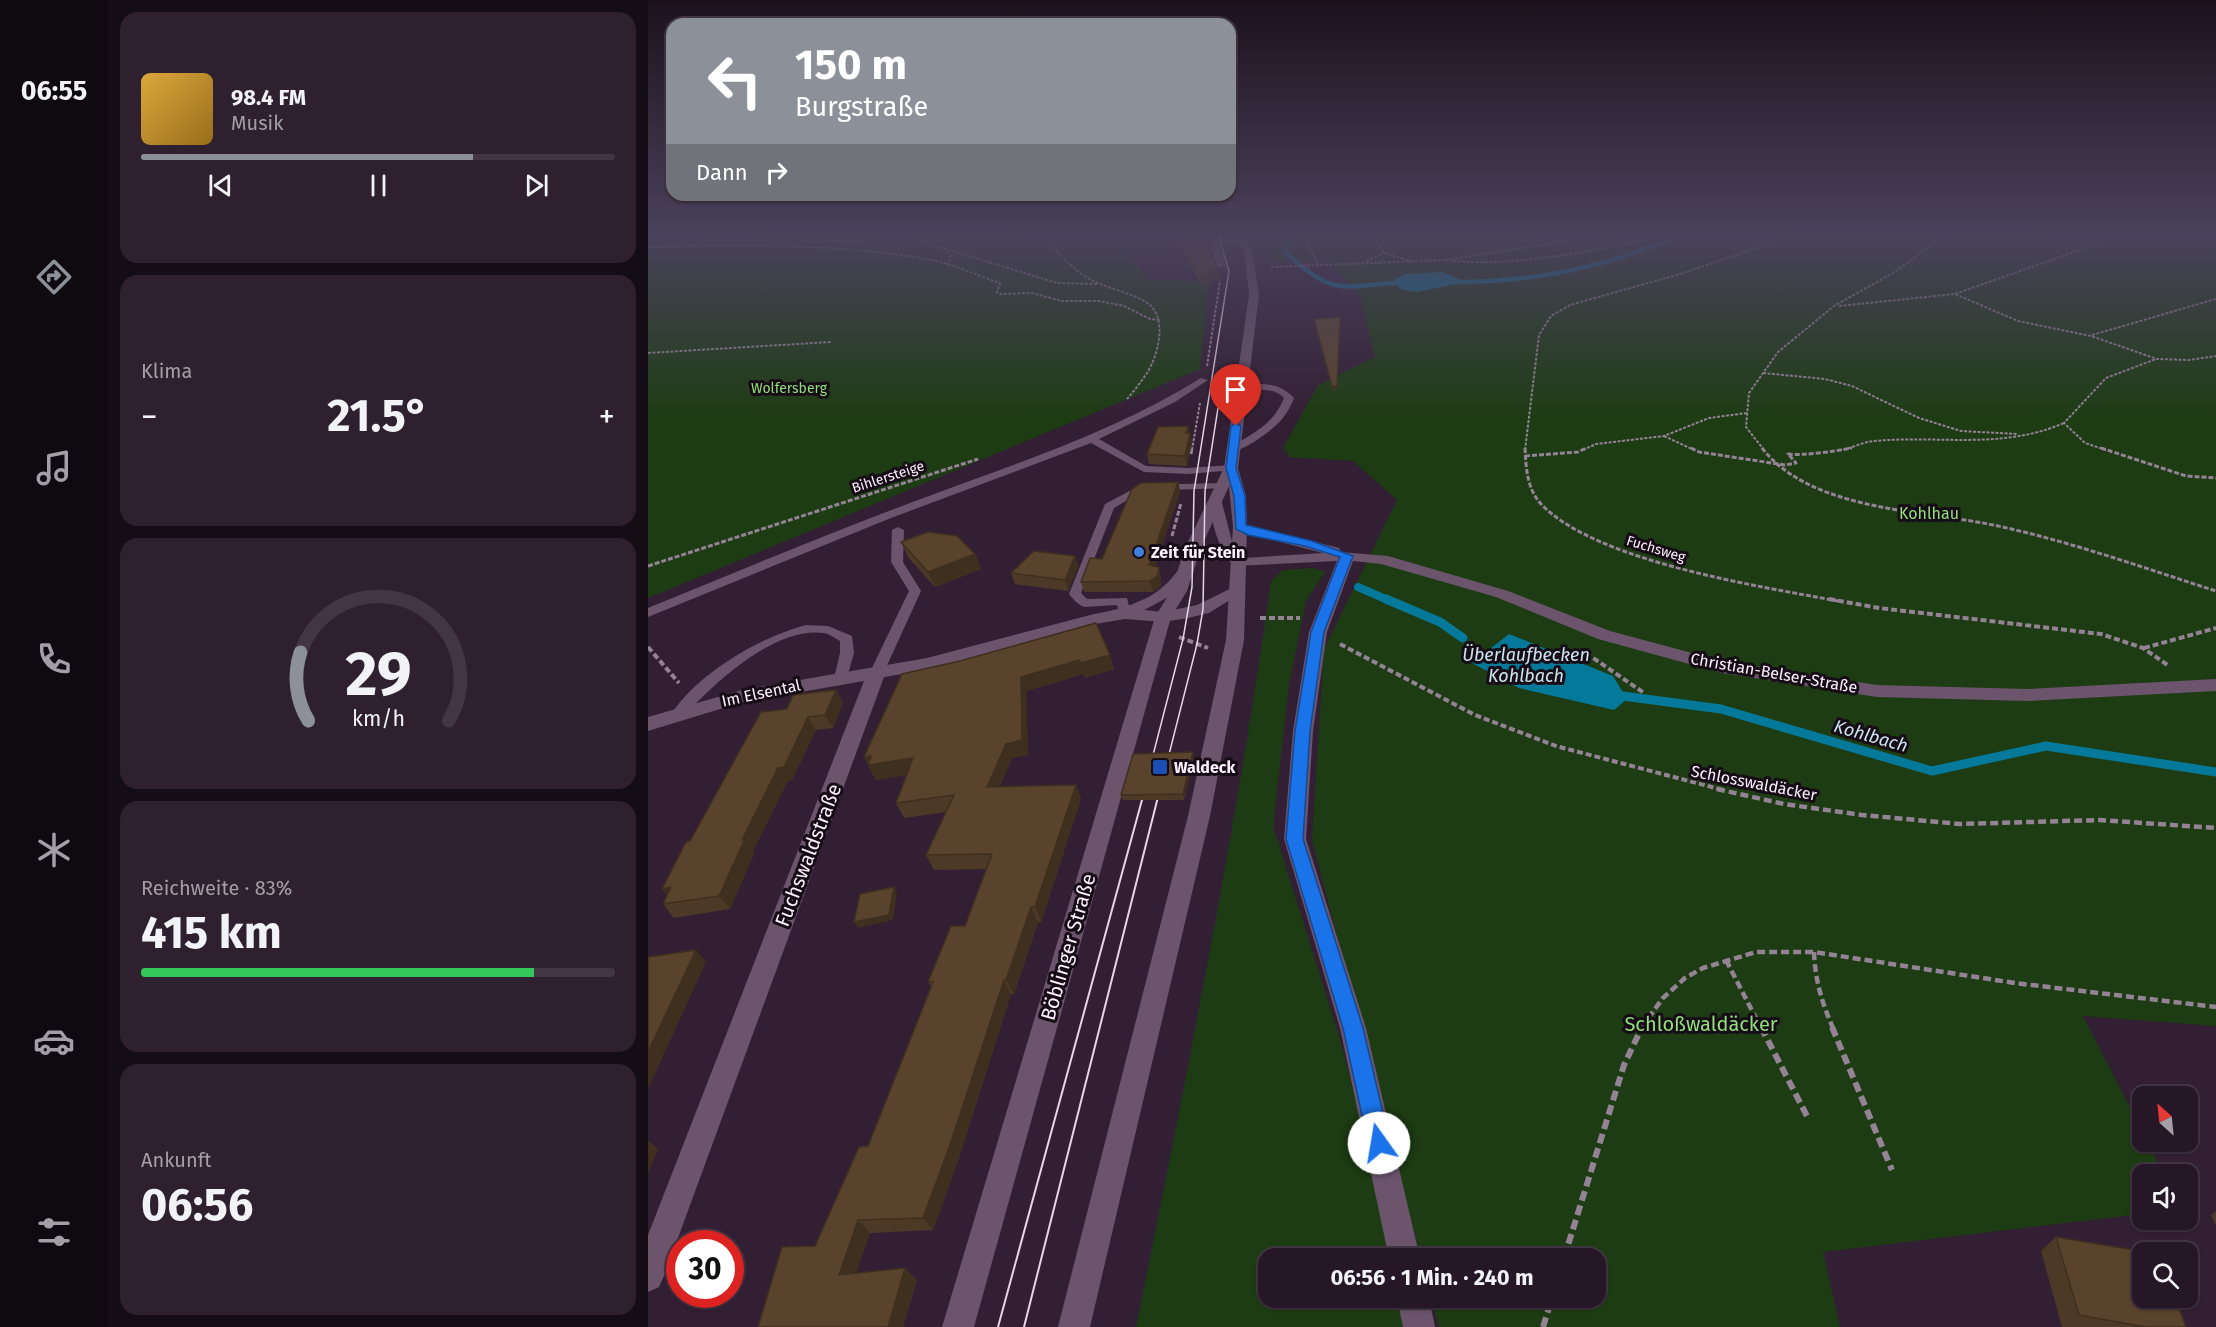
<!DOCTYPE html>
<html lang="de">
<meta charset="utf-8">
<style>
:root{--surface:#261727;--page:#2e202f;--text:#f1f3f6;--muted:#a49fa7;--line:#423644;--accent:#8c9099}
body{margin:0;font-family:"Fira Sans",sans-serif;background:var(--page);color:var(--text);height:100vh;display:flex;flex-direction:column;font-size:22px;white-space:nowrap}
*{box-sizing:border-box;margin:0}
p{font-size:20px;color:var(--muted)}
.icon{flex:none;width:33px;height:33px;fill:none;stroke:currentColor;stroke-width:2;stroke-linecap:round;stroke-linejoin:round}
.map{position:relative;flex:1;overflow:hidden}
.details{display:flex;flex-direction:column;gap:12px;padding:12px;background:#150d15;width:540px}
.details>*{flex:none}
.banner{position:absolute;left:18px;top:18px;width:570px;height:183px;border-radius:18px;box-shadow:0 2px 4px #0004,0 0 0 2px var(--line);background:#8c9099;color:#fff;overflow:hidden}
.needle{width:39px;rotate:333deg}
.tools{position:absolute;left:1484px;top:1086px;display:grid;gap:12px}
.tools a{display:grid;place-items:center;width:66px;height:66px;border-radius:12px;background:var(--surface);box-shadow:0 2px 4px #0004,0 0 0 2px var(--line);font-size:30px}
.speed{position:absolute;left:18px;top:1230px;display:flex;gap:12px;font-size:30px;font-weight:700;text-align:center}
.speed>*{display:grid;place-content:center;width:78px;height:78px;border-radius:50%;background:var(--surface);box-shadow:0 2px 4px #0004,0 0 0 2px var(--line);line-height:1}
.speed .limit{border:9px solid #d22;background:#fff;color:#111}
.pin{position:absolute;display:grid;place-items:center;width:51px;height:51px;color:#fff;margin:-62px -26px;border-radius:50% 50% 50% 0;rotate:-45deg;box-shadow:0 0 6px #0007}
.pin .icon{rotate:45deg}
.me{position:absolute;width:66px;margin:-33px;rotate:347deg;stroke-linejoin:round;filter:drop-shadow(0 0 4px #0008)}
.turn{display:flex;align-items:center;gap:21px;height:126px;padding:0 30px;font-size:27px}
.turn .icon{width:78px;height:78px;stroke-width:2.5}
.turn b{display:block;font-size:42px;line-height:51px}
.then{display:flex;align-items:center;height:57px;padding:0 30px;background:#0003;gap:12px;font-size:22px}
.big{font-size:45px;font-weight:700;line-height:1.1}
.details .card{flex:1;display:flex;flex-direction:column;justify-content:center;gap:9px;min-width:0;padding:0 21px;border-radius:18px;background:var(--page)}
.details .dial{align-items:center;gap:0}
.dial svg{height:156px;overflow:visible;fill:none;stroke:var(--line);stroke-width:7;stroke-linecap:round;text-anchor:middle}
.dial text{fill:var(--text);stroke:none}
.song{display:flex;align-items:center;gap:18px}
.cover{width:72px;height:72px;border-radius:9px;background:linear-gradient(135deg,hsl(40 70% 55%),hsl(40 70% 35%))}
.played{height:6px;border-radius:3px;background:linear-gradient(90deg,var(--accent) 70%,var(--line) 70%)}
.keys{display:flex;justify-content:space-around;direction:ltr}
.heat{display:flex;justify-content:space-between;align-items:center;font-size:33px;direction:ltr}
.charge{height:9px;border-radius:4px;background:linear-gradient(90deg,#34c759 83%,var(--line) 0)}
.trip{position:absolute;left:610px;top:1248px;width:348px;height:60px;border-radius:18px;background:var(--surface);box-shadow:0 2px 4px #0004,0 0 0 2px var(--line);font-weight:700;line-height:60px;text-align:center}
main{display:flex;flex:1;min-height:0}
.tabs{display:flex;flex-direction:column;width:108px;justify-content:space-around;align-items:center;background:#0f0910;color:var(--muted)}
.tabs .icon{width:42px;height:42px}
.tabs .selected{color:var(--accent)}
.tabs b{font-size:27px;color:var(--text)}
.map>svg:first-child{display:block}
</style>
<main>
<nav class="tabs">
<b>06:55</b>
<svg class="icon selected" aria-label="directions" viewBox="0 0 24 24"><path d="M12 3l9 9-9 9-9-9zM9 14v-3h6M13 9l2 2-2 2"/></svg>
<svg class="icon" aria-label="music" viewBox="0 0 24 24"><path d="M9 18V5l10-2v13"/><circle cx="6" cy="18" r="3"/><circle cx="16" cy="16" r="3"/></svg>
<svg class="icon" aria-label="phone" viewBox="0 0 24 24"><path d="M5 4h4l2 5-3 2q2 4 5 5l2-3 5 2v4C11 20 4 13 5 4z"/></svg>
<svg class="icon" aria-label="climate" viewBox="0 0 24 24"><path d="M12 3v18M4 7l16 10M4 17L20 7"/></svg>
<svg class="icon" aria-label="car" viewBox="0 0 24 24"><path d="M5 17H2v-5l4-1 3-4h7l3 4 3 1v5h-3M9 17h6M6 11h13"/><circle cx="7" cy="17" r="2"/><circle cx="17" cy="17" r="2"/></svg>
<svg class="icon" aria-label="filters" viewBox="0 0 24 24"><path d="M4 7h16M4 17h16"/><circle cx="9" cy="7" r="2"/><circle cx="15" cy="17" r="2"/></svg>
</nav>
<section class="details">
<div class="card">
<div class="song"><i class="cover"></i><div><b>98.4 FM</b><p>Musik</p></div></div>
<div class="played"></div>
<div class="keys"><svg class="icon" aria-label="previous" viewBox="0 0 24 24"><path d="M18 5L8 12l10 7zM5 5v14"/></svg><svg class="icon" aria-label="pause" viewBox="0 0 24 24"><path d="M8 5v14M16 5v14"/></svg><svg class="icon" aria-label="next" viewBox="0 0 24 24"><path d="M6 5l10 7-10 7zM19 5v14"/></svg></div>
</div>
<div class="card"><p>Klima</p>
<div class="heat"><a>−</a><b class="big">21.5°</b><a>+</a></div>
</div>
<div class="card dial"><svg viewBox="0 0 100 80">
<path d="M14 69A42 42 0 1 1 86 69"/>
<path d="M14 69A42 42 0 0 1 10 34" stroke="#8c9099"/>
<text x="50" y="56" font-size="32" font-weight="700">29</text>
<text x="50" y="72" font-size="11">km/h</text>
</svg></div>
<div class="card"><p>Reichweite · 83%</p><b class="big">415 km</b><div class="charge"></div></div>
<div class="card"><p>Ankunft</p><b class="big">06:56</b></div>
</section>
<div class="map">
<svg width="1568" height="1327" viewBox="0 0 1568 1327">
<rect width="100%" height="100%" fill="#331f34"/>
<!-- green -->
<g fill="#1d3c13">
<polygon points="0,234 462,234 501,280 561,282 552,369 0,598"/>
<polygon points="617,234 1568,234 1568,1026 1435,1016 1494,1131 1494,1142 1499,1142 1516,1174 1494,1174 1494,1214 1175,1252 1192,1327 791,1327 783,1298 948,1298 948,1258 773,1258 664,840 676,649 749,500 705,461 642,457 635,448 670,385 727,357 712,296 678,258 626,262"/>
<path d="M665,568L677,572L658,601L641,685L625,826L691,1036L749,1258H621V1298H760L768,1327H488C538,1079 588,831 623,581L635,570Z"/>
</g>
<!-- water -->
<g fill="#04799a">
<polygon points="795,272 818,282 769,292 752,289 746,280 757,274"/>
<polygon points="861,634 965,676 979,699 966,710 871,688 824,663"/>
</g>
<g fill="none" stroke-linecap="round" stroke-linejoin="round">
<!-- stream-far2 -->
<g stroke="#04799a" stroke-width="4.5">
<path d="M632,234L645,243L635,250C685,298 693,286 757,282"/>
<path d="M807,282C856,282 906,276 953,263C985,255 1014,241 1046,234"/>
</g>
<!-- stream-far1 -->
<polyline stroke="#04799a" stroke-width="8" points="710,587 742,601"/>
<!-- stream -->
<g stroke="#04799a" stroke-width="9">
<polyline points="738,599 792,622 815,638"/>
<polyline points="967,695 1073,709 1284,771 1398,746 1568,772"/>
</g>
<!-- path-far4 -->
<g stroke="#948395" stroke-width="2" stroke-dasharray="3 1.5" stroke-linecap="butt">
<polyline points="55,234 114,242"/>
<path d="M395,234C407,249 421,266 438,277C456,288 479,291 498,302C520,315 511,354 499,373C493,382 486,391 479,399"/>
<polyline points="653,234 670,263"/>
<polyline points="723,234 736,253 762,261"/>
<polyline points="151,242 265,239 409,283 449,284"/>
<path d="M0,247C94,245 186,243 278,259C303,263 328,275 352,283L349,292L352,294L384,293L414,301H451L476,306L502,319L512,320"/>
<polyline points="296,248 303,256 300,265"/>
<polyline points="718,261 736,253"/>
<path d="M805,261C882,267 956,247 1031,234"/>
<polyline points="623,267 798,260 962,234"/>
<polyline points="1307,294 1477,234"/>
<polyline points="1191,306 1307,294 1370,321 1443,336 1509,359 1541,360 1568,356"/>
<polyline points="1444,335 1568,299"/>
<polyline points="0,353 183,342"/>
<polyline points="559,366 572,281"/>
<polyline points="1115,373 1177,379 1204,386 1271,418 1313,431 1369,434"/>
<polyline points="1016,436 1046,450"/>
<polyline points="544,450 552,403"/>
<polyline points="877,450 891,335 903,316 922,305 1032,274 1118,245 1123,242 1121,234"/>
<polyline points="935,450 948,444 1016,436 1061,418 1099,413"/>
<polyline points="1116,450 1098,427 1101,393 1130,352 1186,306 1245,273 1299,234"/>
<path d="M1191,450C1203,449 1214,442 1226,441C1291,435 1354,450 1416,423"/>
<polyline points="1458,450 1437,443 1416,423 1458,378 1508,359"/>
</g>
<!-- path-far3 -->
<g stroke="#948395" stroke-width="3" stroke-dasharray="5 2" stroke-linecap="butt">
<path d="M877,448C878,468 879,489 893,504C949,562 1110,586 1190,601"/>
<path d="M1043,448L1051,452L1137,465L1148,463L1140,454C1156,456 1188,451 1204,448"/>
<path d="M1114,448C1164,512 1277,510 1350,526C1424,542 1496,568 1568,591"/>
<polyline points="1453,448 1538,476 1568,478"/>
<polyline points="543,454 544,448"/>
<polyline points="877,456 930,452 938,448"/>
<polyline points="524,536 533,503"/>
<polyline points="0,566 330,459"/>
</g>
<!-- path-far2 -->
<g stroke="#948395" stroke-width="4" stroke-dasharray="6 3" stroke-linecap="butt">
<polyline points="1181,599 1231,608 1453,634 1495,648 1521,666"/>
<polyline points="612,618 652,618"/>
<polyline points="531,637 560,648"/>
<polyline points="692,644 827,715 908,746 1075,790"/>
<polyline points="0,647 31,683"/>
<polyline points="1496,648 1568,628"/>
<polyline points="938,653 996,693"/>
</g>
<!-- path-far1 -->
<g stroke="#948395" stroke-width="4.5" stroke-dasharray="8 4" stroke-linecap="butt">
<polyline points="1069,789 1136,804 1214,815 1312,824 1452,820 1568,828"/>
<path d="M1166,952C1167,980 1174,1003 1185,1028"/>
<polyline points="1078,960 1113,1028"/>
<polyline points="993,1028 1015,998 1037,978 1055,968 1108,952 1166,952 1367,983 1568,1007"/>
</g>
<!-- path -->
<g stroke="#948395" stroke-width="6" stroke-dasharray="10 5" stroke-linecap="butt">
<polyline points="1113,1027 1160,1118"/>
<polyline points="1184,1027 1244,1170"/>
<polyline points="916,1258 976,1065 994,1027"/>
<polyline points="895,1327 904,1298"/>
</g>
<!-- service -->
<g fill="#6b546c" fill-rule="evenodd">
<path d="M553,378L560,380L527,402L451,439L498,466L540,468L583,465L587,466V470L540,474L496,472L443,443L243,518L0,617V608C90,571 179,534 270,500C367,464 464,433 553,378Z"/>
<path d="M611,384C625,384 636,387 646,398C643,406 639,413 634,419C626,429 594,453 582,451V447C604,434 626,424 636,398C619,381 601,398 587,389L591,386Z"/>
<path d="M575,483L580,486L579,488L495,491L466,508L433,593L439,599L479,598L483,614L481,617H473L469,605L436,607C430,605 425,599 421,594L457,504L493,485Z"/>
<polygon points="250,527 256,530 255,562 273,591 236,672 229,676 222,672 261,591 243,562 244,530"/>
<path d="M158,625L180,626L204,636L206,653L198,681L193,682L186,678L192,653V641C187,638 181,634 176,633C127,626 66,683 36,716H26L24,713C50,673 112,637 158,625Z"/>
</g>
<!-- minor -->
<g fill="#6b546c" fill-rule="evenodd">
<polygon points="558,234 582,237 600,245 596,248 578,242 569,242 578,266 570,268"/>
<path d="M567,499L574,503L584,541L596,558L675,553L587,530L585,527L587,524L592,523L691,548L693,552L740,556L860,591L962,631L1074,661L1229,685L1380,689L1568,679V691L1380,701L1229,697L1074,673L950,639L848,597L733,564L705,561L679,632L665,731L658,839L718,1028L772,1258H741L692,1028L636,839L645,731L661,632L689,561L586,566C569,547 566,527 560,503Z"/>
<path d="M538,566L546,571L528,593L496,610L515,612L549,605L590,585L598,590L561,613L540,618L515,622L477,619L447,624L279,670L236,677L16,1276L11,1287L0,1292V1235L216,681L95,702L0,731V717L94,690L279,658L446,614C470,610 499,602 517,585C525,579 528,569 538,566Z"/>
<polygon points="749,1298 781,1298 787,1327 755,1327"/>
</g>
<!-- secondary -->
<polygon fill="#6b546c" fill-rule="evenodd" points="587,234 595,234 605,256 611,295 590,468 598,496 599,527 596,640 562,816 442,1327 410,1327 540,816 578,640 585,527 581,486 553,548 539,591 523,617 326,1327 294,1327 507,617 523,591 537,548 576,468 601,295 597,256"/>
<!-- tram-far1 -->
<g stroke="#e4d6e5" stroke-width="1.5">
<polyline points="496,790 535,639 544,587 546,491 581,271 570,234"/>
<polyline points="512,790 549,644 555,609 557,491 570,408"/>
</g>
<!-- tram -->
<g stroke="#e4d6e5" stroke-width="2">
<polyline points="350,1327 497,789"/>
<polyline points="376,1327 512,789"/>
</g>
</g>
<!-- wall -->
<g fill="#4d3a26">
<polygon points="525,234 553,234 571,278 554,287"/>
<polygon points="692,317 689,390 685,391 666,319"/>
<polygon points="542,433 544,443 539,466 501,464 499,454"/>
<polygon points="530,482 532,492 507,566 513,577 513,586 505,592 436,592 433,582"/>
<polygon points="253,542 327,554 333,569 287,587 260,557"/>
<polygon points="427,556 430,566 420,591 367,584 363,573"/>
<polygon points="448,623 466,669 437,678 436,674 378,691 380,755 364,758 352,786 428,785 433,799 393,922 390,922 366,994 363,994 311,1158 285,1230 222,1233 208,1273 269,1280 255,1327 167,1246 220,1146 283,987 280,982 317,926 338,869 286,870 278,855 299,812 256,818 248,803 258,775 228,780 216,757 312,661"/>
<polygon points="188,690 195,703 185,728 168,730 144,780 139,782 105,851 106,853 82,909 26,918 15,904 19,895 14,889 42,841 139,709"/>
<polygon points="546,758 536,800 475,800 473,795"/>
<polygon points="1568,1211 1568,1226 1563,1215"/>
<polygon points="1408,1237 1538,1327 1414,1327 1393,1251"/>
</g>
<!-- shaded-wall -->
<g fill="#3f2f1f">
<polygon points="569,268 571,278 554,287 552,276"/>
<polygon points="692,317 689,390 685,391 684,386"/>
<polygon points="540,426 544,443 539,466 537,456 538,433"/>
<polygon points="530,482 532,492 504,576 501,565"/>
<polygon points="327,554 333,569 287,587 280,572"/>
<polygon points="427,556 430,566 420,591 417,580"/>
<polygon points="511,567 513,577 513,586 505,592 502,581"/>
<polygon points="462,655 466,669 437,678 433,663"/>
<polygon points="431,660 436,674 378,691 380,755 364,758 346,801 339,787 373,677"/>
<polygon points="188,690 195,703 185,728 177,715"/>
<polygon points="160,717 168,730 144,780 139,782 105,851 106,853 82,909 71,896 94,840 130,768"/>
<polygon points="545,752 546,758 536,800 535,794"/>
<polygon points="223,756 265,758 272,773 228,780 216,757"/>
<polygon points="428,785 433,799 393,922 387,907"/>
<polygon points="23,887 26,902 14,889"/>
<polygon points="246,887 249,893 245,920 210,928 206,922"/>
<polygon points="383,907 390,922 366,994 358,980"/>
<polygon points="48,950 58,962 0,1089 0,1052"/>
<polygon points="356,980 363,994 311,1158 285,1230 275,1218"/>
<polygon points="0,1140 10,1149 0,1174"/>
<polygon points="210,1220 222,1233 204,1286 191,1275"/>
<polygon points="257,1268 269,1280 255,1327 240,1327"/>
</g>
<!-- building -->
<g fill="#5a432c" stroke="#3f2f1f" stroke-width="1.5">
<polygon points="528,234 553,234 569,268 552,276"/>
<polygon points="692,317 689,386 684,386 666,319"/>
<polygon points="540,426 538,433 542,433 537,456 499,454 510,427"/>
<polygon points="530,482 501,565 511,567 510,575 502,581 433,582 442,558 454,559 484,489 493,483"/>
<polygon points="280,532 309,536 327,554 280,572 253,542"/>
<polygon points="386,551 427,556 417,580 363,573"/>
<polygon points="448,623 462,655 433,663 431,660 373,677 374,740 358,744 339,787 428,785 387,907 383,907 358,980 356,980 302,1145 275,1218 210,1220 191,1275 257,1268 240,1327 110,1327 134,1247 167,1246 211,1147 220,1146 285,982 280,982 303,926 317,926 344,854 278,855 306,795 248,803 265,758 220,765 223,756 216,757 254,674 312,661"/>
<polygon points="188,690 177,715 160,717 136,767 130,768 94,840 97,839 71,896 15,904 23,887 14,889 38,842 42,841 113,712 139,709 145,695"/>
<polygon points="545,752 535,794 473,795 485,754"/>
<polygon points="246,887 241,915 206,922 212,894"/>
<polygon points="48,950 0,1052 0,957"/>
<polygon points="1408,1237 1498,1252 1494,1252 1494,1298 1527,1298 1538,1327 1498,1327 1431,1315"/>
</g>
<!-- sky -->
<linearGradient id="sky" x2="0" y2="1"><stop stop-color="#1c111d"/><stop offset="0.56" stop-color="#4a425c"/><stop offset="1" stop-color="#4a425c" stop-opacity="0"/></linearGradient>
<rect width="1568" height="419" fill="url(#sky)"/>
<!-- route -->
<polygon fill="#1a73e8" stroke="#114b97" stroke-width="1.5" points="588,423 593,426 588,468 597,496 598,525 664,541 705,556 676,632 662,731 655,839 715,1028 742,1143 738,1151 731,1154 723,1151 720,1143 695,1028 638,839 647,731 663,632 692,557 657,546 600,535 588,529 586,496 578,468 583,426"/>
<!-- markers -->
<circle fill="#3f7fe0" stroke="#160c16" stroke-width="2" cx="491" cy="552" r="6"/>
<rect fill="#1a4fb4" stroke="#160c16" stroke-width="2" x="504" y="759" width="16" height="16" rx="3"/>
<g text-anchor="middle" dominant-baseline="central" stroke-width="6" stroke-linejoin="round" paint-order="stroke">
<!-- far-park labels -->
<g font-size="14" fill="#92e07b" stroke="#160c16">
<text x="141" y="388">Wolfersberg</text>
</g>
<!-- far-street labels -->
<g font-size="14" fill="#fef0fe" stroke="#160c16">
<text transform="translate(240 477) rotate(-18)">Bihlersteige</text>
<text transform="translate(1008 549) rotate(17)">Fuchsweg</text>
</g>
<!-- park labels -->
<g font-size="16" fill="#92e07b" stroke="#160c16">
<text x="1281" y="513">Kohlhau</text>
</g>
<!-- poi labels -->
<g font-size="16" font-weight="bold" fill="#fef0fe" stroke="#160c16" text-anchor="start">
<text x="503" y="552">Zeit für Stein</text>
<text x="526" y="767">Waldeck</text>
</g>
<!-- street labels -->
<g font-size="16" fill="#fef0fe" stroke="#160c16">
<text transform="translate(1126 673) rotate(10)">Christian-Belser-Straße</text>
<text transform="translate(113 693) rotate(-12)">Im Elsental</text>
<text transform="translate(1106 783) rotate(11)">Schlosswaldäcker</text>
</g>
<!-- water labels -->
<g font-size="18" font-style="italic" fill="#cbe5f0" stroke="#160c16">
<text x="878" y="655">Überlaufbecken<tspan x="878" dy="21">Kohlbach</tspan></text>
<text transform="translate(1223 736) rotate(16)">Kohlbach</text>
</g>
<!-- near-street labels -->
<g font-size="20" fill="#fef0fe" stroke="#160c16">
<text transform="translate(160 855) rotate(-69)">Fuchswaldstraße</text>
<text transform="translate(420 947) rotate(-74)">Böblinger Straße</text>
</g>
<!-- near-park labels -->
<g font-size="20" fill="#92e07b" stroke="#160c16">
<text x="1053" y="1024">Schloßwaldäcker</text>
</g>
</g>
</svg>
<div class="tools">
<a><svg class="needle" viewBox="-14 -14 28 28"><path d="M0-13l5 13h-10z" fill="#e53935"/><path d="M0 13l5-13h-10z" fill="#a49fa7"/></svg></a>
<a><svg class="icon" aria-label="sound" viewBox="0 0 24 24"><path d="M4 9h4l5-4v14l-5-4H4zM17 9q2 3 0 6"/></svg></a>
<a><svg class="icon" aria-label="search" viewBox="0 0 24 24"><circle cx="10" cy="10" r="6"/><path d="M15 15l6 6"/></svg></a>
</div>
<div class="speed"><div class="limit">30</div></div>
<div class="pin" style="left:588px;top:426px;background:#d93025"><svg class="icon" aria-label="arrive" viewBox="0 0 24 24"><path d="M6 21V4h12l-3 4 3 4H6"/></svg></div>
<svg class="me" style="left:731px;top:1143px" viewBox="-20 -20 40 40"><circle r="19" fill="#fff"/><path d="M0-13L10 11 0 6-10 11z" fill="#1a73e8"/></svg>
<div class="trip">06:56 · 1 Min. · 240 m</div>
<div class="banner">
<div class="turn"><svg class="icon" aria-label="left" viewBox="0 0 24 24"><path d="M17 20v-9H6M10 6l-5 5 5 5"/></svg><div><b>150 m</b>Burgstraße</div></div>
<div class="then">Dann<svg class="icon" aria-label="right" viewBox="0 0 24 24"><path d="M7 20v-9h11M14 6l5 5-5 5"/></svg></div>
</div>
</div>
</main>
